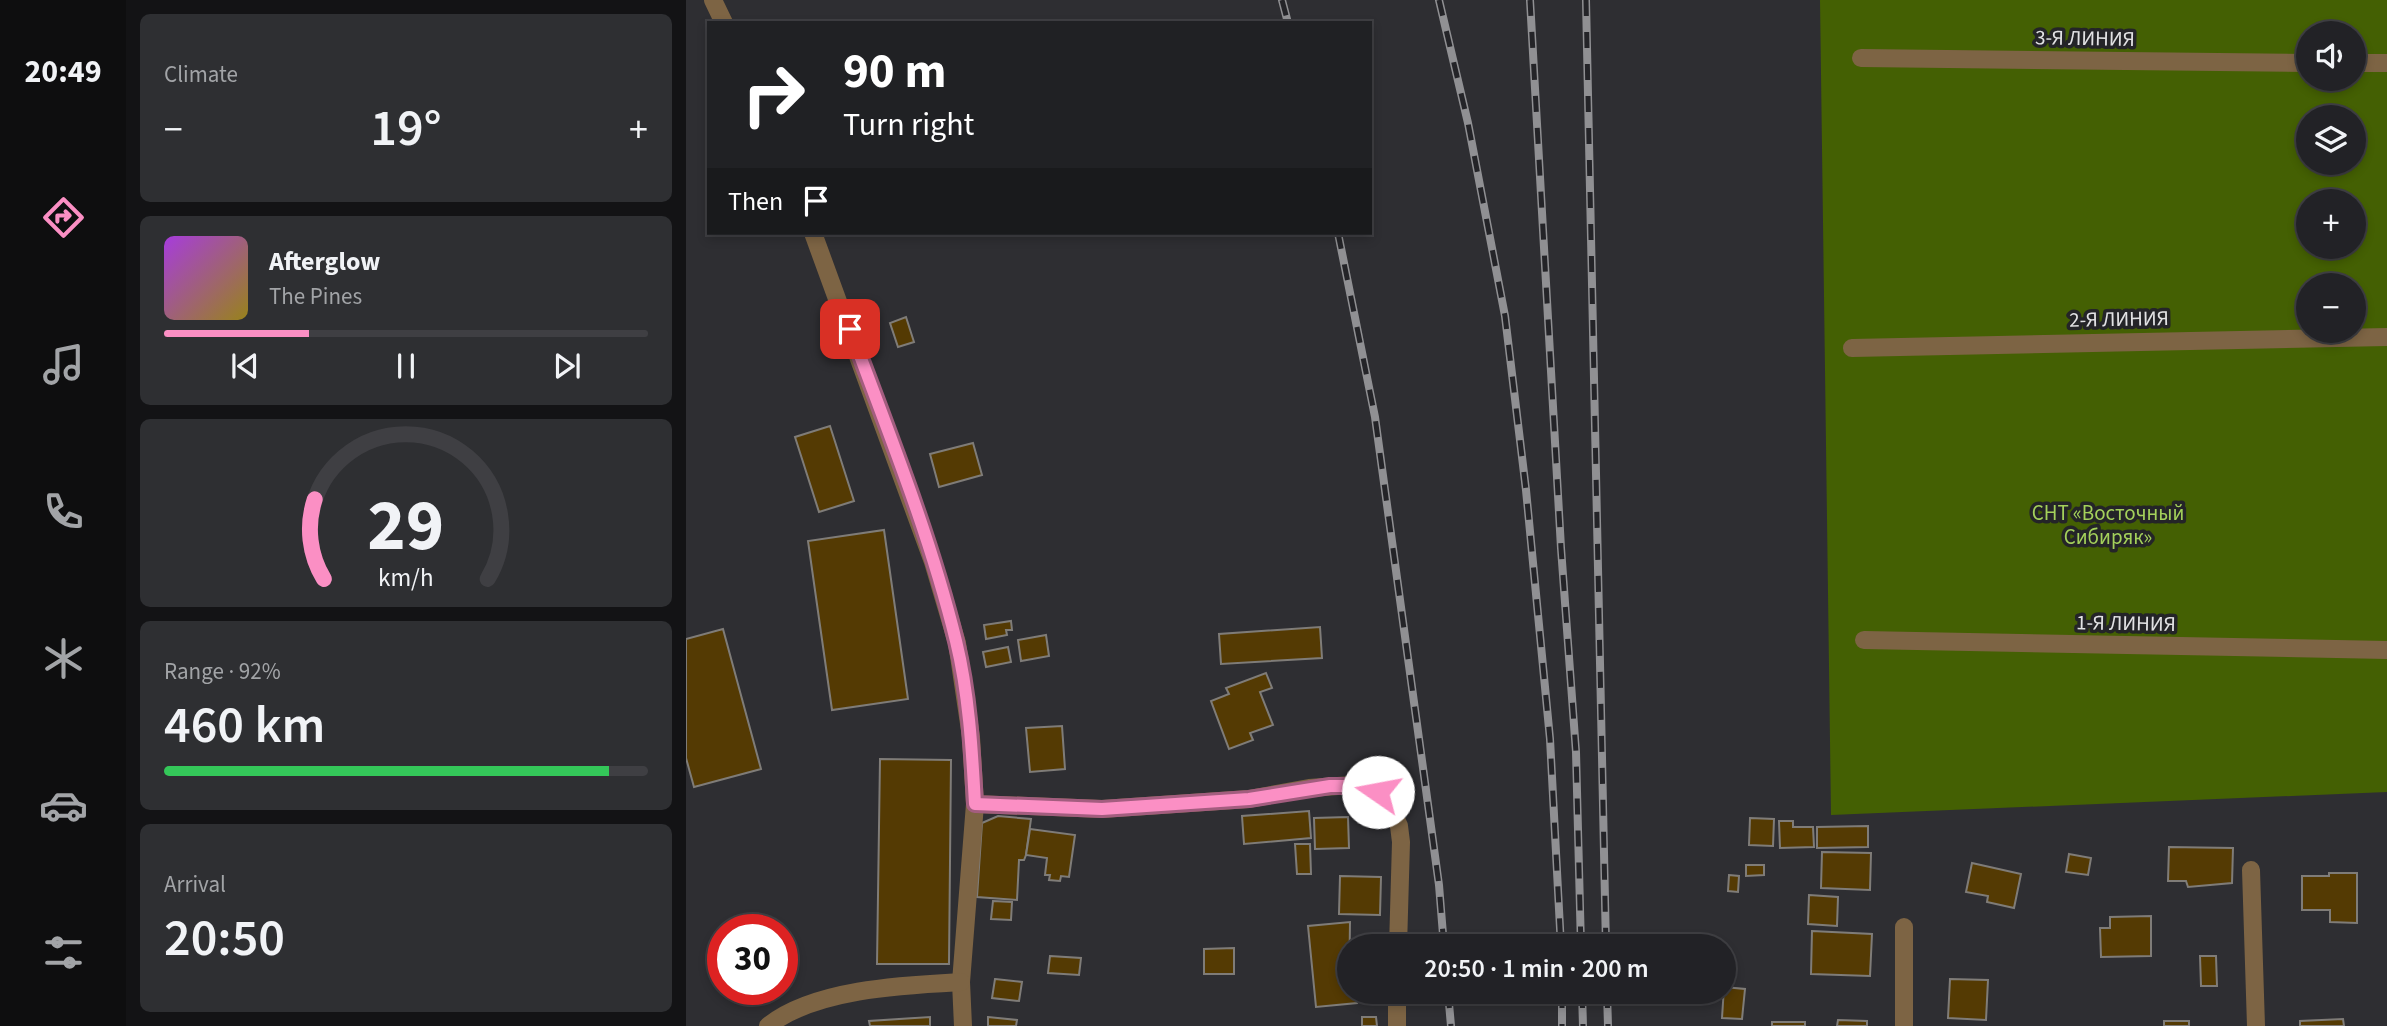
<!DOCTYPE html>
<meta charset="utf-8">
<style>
:root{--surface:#222226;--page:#2e2f32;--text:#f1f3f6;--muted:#a2a4a7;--line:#3f3f43;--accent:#fb8fc4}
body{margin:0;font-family:"Source Sans 3",sans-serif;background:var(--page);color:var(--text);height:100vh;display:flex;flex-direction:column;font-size:26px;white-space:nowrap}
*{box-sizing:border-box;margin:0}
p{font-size:23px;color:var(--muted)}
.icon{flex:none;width:38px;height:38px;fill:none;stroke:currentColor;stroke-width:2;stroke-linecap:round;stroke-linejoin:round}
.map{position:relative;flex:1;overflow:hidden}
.drawer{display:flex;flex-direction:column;gap:14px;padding:14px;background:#131315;width:560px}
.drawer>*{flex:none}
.banner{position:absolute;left:21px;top:21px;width:665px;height:214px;border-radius:0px;box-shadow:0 4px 10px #0003,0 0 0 2px var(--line);background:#202124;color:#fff;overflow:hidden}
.controls{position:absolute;left:1610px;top:21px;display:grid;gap:14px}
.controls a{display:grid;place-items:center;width:70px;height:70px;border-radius:50%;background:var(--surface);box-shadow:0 4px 10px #0003,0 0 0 2px var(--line);font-size:35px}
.speed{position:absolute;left:21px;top:914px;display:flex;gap:14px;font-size:35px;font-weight:700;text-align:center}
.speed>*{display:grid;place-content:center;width:91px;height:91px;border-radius:50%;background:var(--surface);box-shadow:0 4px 10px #0003,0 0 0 2px var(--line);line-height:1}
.speed .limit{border:10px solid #d22;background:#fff;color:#111}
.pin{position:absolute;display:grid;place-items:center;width:60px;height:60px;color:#fff;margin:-30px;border-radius:14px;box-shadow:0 4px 10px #0006}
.me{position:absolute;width:77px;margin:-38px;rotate:282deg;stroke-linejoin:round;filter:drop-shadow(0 0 5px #0008)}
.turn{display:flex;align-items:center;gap:24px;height:147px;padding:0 21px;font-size:32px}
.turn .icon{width:91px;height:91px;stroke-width:2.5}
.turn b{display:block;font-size:49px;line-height:60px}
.then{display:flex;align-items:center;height:66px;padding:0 21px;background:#0003;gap:14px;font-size:26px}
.big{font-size:52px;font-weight:600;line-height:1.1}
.drawer .tile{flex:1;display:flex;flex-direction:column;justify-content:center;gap:10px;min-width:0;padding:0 24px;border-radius:10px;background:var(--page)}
.drawer .dial{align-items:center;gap:0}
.dial svg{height:182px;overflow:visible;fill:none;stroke:var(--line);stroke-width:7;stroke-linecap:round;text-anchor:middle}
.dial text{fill:var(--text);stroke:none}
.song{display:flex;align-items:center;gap:21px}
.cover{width:84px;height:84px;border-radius:10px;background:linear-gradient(135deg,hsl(280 70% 55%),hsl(50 70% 35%))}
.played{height:7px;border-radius:4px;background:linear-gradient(90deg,var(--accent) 30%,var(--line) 30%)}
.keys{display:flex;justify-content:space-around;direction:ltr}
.heat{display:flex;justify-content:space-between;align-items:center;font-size:38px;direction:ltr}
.charge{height:10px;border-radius:5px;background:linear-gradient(90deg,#34c759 92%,var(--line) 0)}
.trip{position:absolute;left:651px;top:934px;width:399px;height:70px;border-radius:35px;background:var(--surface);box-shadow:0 4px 10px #0003,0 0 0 2px var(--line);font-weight:600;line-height:70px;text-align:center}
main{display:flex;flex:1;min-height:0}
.menu{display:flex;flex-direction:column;width:126px;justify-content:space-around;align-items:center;background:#0e0e0f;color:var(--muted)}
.menu .icon{width:49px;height:49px}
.menu .selected{color:var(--accent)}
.menu b{font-size:32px;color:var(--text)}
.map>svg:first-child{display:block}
</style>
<main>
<nav class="menu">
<b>20:49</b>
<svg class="icon selected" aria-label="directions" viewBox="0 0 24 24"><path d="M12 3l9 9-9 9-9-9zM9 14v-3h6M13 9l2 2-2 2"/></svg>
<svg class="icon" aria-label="music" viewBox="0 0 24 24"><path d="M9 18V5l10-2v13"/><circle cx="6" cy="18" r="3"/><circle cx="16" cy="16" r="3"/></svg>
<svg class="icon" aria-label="phone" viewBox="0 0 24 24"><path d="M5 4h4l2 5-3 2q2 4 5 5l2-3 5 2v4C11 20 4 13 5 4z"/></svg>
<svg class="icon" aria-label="climate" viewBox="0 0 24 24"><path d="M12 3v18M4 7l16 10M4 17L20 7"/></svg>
<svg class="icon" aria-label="car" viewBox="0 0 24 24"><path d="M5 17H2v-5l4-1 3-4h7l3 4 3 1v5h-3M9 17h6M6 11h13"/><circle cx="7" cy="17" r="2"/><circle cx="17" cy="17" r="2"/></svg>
<svg class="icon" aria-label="filters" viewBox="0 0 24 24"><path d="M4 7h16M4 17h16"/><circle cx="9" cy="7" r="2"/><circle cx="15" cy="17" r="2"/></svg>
</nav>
<section class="drawer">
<div class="tile"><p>Climate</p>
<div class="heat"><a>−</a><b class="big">19°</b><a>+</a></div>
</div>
<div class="tile">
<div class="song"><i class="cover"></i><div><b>Afterglow</b><p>The Pines</p></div></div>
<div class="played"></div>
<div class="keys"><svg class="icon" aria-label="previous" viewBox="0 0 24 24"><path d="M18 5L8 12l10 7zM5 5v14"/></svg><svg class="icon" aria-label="pause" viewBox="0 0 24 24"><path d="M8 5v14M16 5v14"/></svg><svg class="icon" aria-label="next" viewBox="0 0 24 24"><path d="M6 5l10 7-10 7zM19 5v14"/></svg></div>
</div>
<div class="tile dial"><svg viewBox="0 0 100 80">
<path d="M14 69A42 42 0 1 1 86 69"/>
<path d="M14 69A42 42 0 0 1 10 34" stroke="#fb8fc4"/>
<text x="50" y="56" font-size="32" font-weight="700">29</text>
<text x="50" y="72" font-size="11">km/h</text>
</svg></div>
<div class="tile"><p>Range · 92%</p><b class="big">460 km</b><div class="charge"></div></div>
<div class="tile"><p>Arrival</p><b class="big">20:50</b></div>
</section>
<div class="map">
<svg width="1701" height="1026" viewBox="0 0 1701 1026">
<rect width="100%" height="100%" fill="#2e2e32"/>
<!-- green -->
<path fill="#446003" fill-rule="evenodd" d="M1134,0H1701V792L1145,815ZM1622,33H1668V79H1622ZM1622,117H1668V163H1622ZM1622,201H1668V247H1622ZM1622,285H1668V331H1622Z"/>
<!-- building -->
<g fill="#543a03" stroke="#7f7c78" stroke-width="2">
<polygon points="220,317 228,342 212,347 204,323"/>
<polygon points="144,426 168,501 133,512 109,437"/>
<polygon points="287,443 296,475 253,487 244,454"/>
<polygon points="198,530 222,699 146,710 122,541"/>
<polygon points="325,621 326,630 320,630 321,635 300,639 298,625"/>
<polygon points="634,627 636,658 535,664 533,634"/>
<polygon points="37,629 75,769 8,787 0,758 0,639"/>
<polygon points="360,635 363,656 335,661 332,640"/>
<polygon points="322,647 325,662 300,667 297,652"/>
<polygon points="580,673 586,688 574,692 587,725 564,733 567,740 543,749 525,701 543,694 540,688"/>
<polygon points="376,726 379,769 344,772 340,728"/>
<polygon points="194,759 265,760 263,964 191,964"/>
<polygon points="623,811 625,838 558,844 556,816"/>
<polygon points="312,816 345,819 340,855 338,860 333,860 331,900 291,897 296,823"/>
<polygon points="662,817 663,848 629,849 628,818"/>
<polygon points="1064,818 1088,819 1087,846 1063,845"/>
<polygon points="1093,821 1107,821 1107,827 1127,827 1128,847 1094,848"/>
<polygon points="1182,826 1182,847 1131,848 1131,827"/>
<polygon points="344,829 389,835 383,877 375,876 374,881 363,880 364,875 359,875 361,858 340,855"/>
<polygon points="609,844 624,844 625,874 611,874"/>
<polygon points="1483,847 1547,848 1546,883 1502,887 1500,881 1482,881"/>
<polygon points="1136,852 1185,853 1184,890 1135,888"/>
<polygon points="1383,854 1405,858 1402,875 1380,872"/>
<polygon points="1286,863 1335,874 1328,908 1301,902 1302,896 1280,892"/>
<polygon points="1060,865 1078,865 1078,875 1060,876"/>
<polygon points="1643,873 1671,873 1671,923 1644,922 1644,910 1616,910 1616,876 1643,876"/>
<polygon points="1043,875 1053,876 1052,892 1042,891"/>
<polygon points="654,876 695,877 694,915 653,914"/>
<polygon points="1123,895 1152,897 1151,926 1122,924"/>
<polygon points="307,901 326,902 325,920 305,919"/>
<polygon points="1465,916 1465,956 1415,957 1414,928 1424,928 1424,917"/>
<polygon points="664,922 663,992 670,992 671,1003 630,1007 622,926"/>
<polygon points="1126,931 1186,934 1184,976 1125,974"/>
<polygon points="548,948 548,974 518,974 518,949"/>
<polygon points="364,956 395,958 393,975 362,973"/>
<polygon points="1514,956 1530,956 1531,986 1515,986"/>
<polygon points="309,979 336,982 333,1001 306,998"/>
<polygon points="1264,979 1302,980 1300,1020 1262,1018"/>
<polygon points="1038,987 1059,989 1056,1019 1036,1018"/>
<polygon points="244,1017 244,1026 184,1026 183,1021"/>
<polygon points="302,1017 331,1020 330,1026 302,1026"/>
<polygon points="676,1017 690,1017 691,1026 676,1026"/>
<polygon points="1657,1019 1658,1026 1614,1026 1614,1021"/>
<polygon points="1152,1020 1181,1021 1181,1026 1151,1026"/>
<rect x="1478" y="1021" width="25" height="5"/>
<rect x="1086" y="1022" width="33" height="4"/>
</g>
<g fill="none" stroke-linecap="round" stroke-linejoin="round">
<!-- minor -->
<g stroke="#7d6444" stroke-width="18">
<polyline points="27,0 38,23"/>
<polyline points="1175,58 1622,63"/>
<polyline points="1668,63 1701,63"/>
<polyline points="127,233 247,562 271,643 285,737 289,804 275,982 277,1026"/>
<polyline points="1166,348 1701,337"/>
<polyline points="1178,640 1701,650"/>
<polyline points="289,804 416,809 563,799 623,788 666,785 680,786 701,801 713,826 715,842 712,947"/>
<polyline points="1565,870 1570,1026"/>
<polyline points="711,992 711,1026"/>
<path d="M82,1026C128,989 218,985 275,982"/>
<polyline points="1218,1026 1218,927"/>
</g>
<!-- rail casing -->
<g stroke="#909093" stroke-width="8">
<g id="rail">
<polyline points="596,0 602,23"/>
<polyline points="753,0 782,123 819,316 840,490 864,739 875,947"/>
<polyline points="844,0 875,548 890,752 895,947"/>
<polyline points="900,0 920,947"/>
<polyline points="652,233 689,417 753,885 758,947"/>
<polyline points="762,992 765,1026"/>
<polyline points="876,992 876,1026"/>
<polyline points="896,992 897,1026"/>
<polyline points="921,992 922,1026"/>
</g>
</g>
<!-- rail -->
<use href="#rail" stroke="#242428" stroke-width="5" stroke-dasharray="16" stroke-linecap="butt"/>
</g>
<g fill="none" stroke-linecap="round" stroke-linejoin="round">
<!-- route casing -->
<g stroke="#a35d7f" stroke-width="18">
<path id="route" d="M164,329C202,431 244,535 270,641C283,694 286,750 289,804L416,809L563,799L644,786H680L692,792"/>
</g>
<!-- route -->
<use href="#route" stroke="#fb8fc4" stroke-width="12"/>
</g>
<g text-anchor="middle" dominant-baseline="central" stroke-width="7" stroke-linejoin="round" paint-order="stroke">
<!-- street labels -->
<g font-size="21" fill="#e2e2e4" stroke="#242428">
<text transform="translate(1399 38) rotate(1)">3-Я ЛИНИЯ</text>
<text transform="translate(1433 319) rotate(-1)">2-Я ЛИНИЯ</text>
<text transform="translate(1440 623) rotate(1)">1-Я ЛИНИЯ</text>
</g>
<!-- park labels -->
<g font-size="21" fill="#a4d15b" stroke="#242428">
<text x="1422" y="513">СНТ «Восточный<tspan x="1422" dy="24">Сибиряк»</tspan></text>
</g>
</g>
</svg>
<div class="controls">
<a><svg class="icon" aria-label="sound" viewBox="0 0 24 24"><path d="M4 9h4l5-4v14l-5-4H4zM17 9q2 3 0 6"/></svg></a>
<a><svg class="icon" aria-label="layers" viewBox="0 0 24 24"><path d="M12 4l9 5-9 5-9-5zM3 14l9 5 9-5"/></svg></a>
<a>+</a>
<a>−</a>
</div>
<div class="speed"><div class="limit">30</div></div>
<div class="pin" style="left:164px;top:329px;background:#d93025"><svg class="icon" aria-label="arrive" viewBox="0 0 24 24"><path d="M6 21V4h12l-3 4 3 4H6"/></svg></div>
<svg class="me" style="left:692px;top:792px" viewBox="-20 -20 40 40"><circle r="19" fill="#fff"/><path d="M0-13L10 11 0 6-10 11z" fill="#fb8fc4"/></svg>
<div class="trip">20:50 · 1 min · 200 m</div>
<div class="banner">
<div class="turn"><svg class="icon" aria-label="right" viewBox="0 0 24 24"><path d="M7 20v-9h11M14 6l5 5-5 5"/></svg><div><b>90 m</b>Turn right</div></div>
<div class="then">Then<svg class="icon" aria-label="arrive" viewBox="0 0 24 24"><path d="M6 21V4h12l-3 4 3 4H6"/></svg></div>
</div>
</div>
</main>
